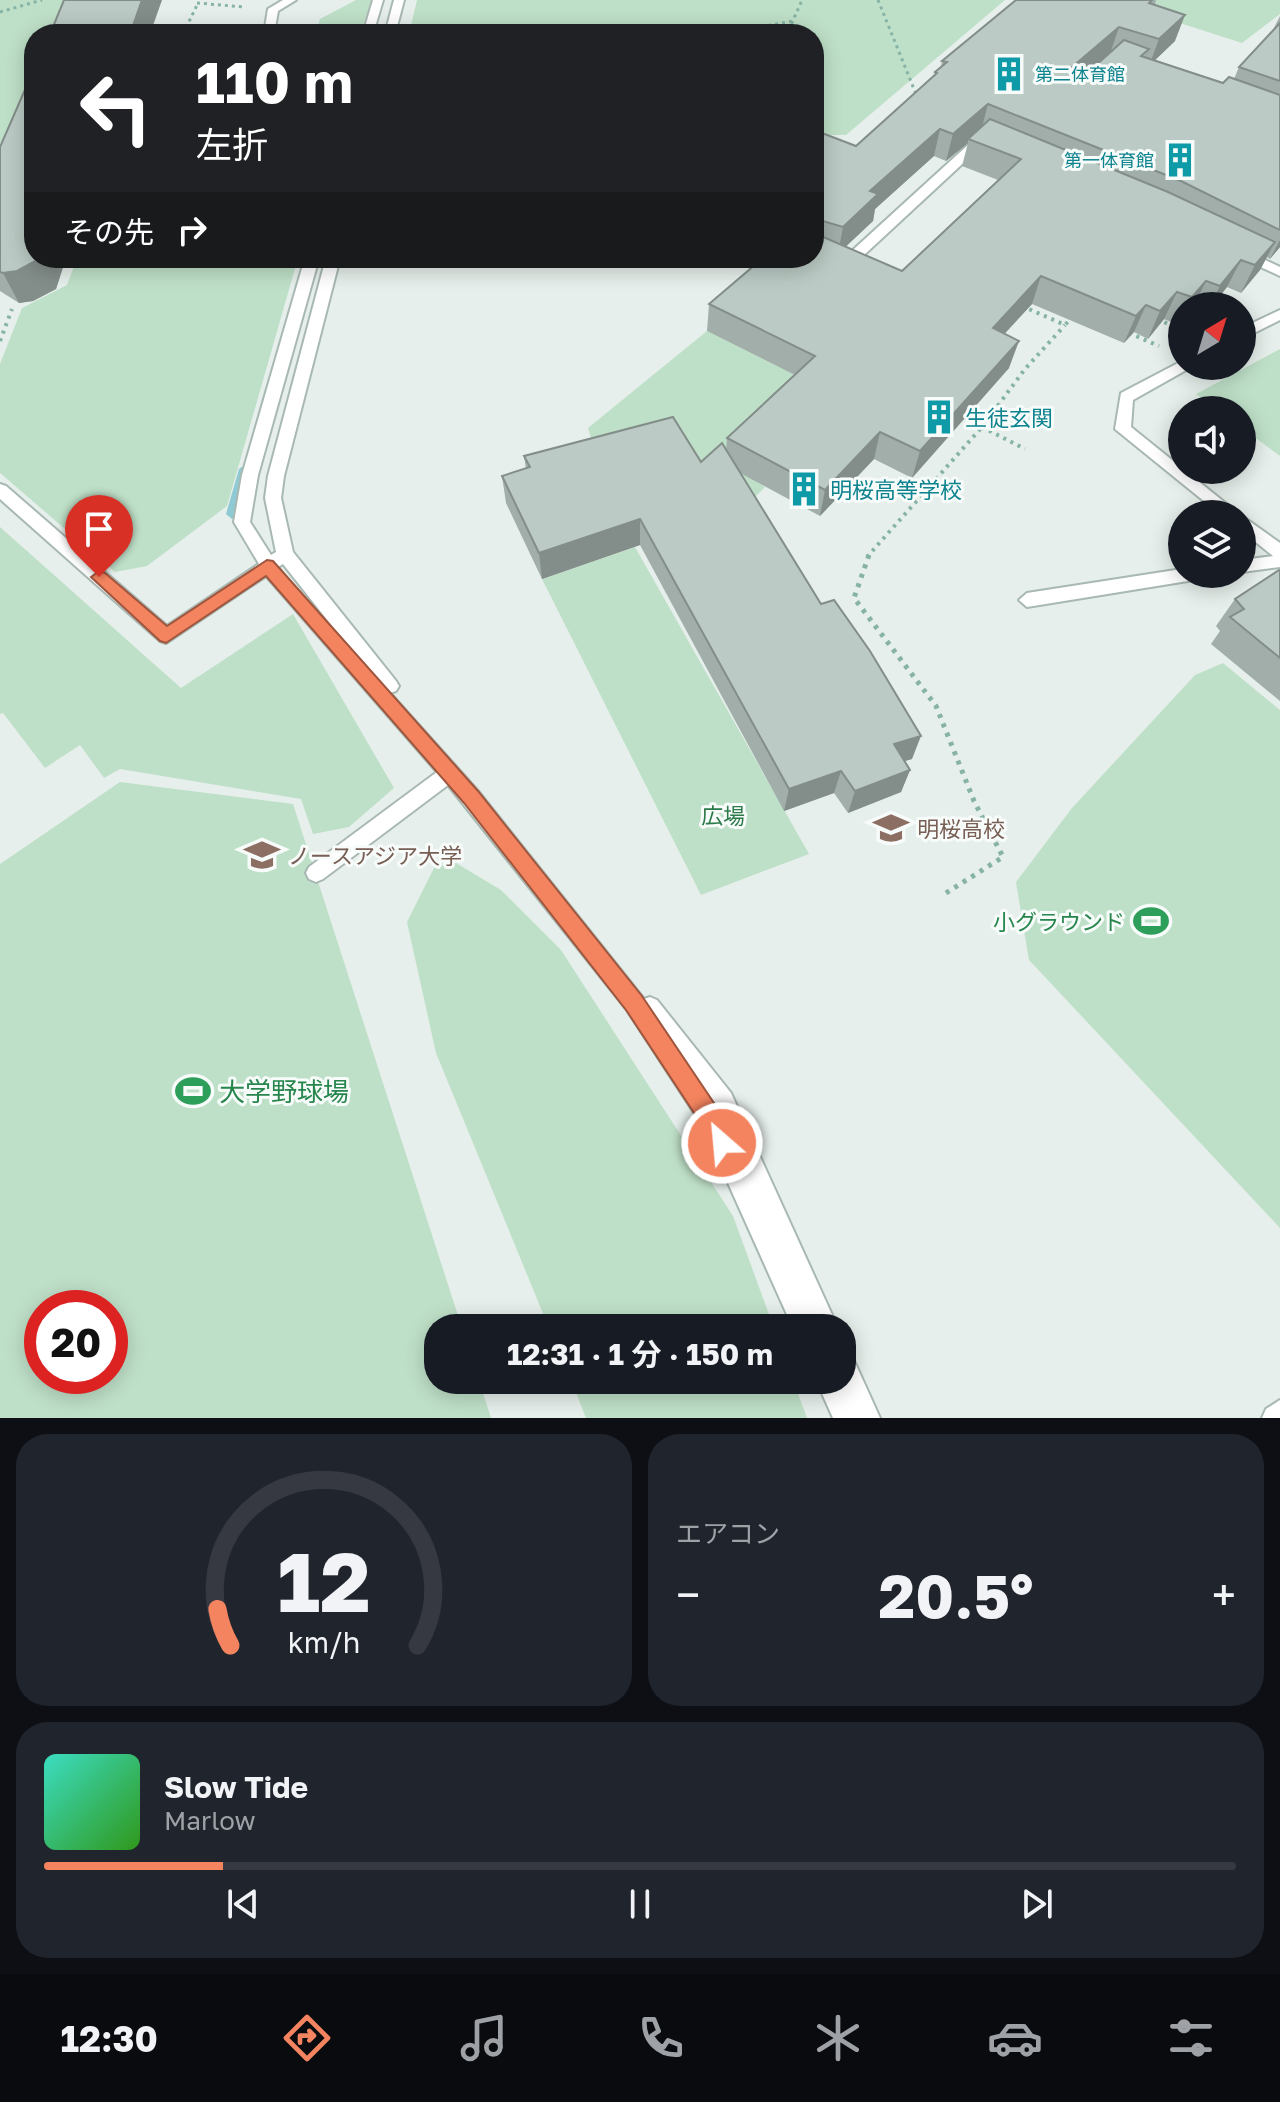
<!DOCTYPE html>
<html lang="ja">
<meta charset="utf-8">
<style>
:root{--surface:#171b24;--page:#20242c;--text:#f1f3f6;--muted:#9ea1a6;--line:#363941;--accent:#f4845f}
body{margin:0;font-family:"Golos Text","Noto Sans JP",sans-serif;background:var(--page);color:var(--text);height:100vh;display:flex;flex-direction:column;font-size:30px;white-space:nowrap}
*{box-sizing:border-box;margin:0}
p{font-size:26px;color:var(--muted)}
.icon{flex:none;width:44px;height:44px;fill:none;stroke:currentColor;stroke-width:2;stroke-linecap:round;stroke-linejoin:round}
.map{position:relative;height:1418px;overflow:hidden}
.details{display:flex;flex-direction:column;gap:16px;padding:16px;background:#0d0f14;flex:1}
.details>*{flex:none}
.top-card{position:absolute;left:24px;top:24px;width:800px;height:244px;border-radius:32px;box-shadow:0 4px 20px #0003;background:#202124;color:#fff;overflow:hidden}
.needle{width:52px;rotate:38deg}
.controls{position:absolute;left:1168px;top:292px;display:grid;gap:16px}
.controls a{display:grid;place-items:center;width:88px;height:88px;border-radius:50%;background:var(--surface);box-shadow:0 4px 20px #0003;font-size:40px}
.speed{position:absolute;left:24px;top:1290px;display:flex;gap:16px;font-size:40px;font-weight:700;text-align:center}
.speed>*{display:grid;place-content:center;width:104px;height:104px;border-radius:50%;background:var(--surface);box-shadow:0 4px 20px #0003;line-height:1}
.speed .limit{border:12px solid #d22;background:#fff;color:#111}
.pin{position:absolute;display:grid;place-items:center;width:68px;height:68px;color:#fff;margin:-82px -34px;border-radius:50% 50% 50% 0;rotate:-45deg;box-shadow:0 0 8px #0007}
.pin .icon{rotate:45deg}
.me{position:absolute;width:88px;margin:-44px;rotate:333deg;stroke-linejoin:round;filter:drop-shadow(0 0 6px #0008)}
.turn{display:flex;align-items:center;gap:28px;height:168px;padding:0 40px;font-size:36px}
.turn .icon{width:104px;height:104px;stroke-width:2.5}
.turn b{display:block;font-size:56px;line-height:68px}
.then{display:flex;align-items:center;height:76px;padding:0 40px;background:#0003;gap:16px;font-size:30px}
.big{font-size:60px;font-weight:700;line-height:1.1}
.details .tile{flex:1;display:flex;flex-direction:column;justify-content:center;gap:12px;min-width:0;padding:0 28px;border-radius:32px;background:var(--page)}
.details .dial{align-items:center;gap:0}
.dial svg{height:208px;overflow:visible;fill:none;stroke:var(--line);stroke-width:7;stroke-linecap:round;text-anchor:middle}
.dial text{fill:var(--text);stroke:none}
.song{display:flex;align-items:center;gap:24px}
.cover{width:96px;height:96px;border-radius:12px;background:linear-gradient(135deg,hsl(170 70% 55%),hsl(110 70% 35%))}
.played{height:8px;border-radius:4px;background:linear-gradient(90deg,var(--accent) 15%,var(--line) 15%)}
.keys{display:flex;justify-content:space-around;direction:ltr}
.heat{display:flex;justify-content:space-between;align-items:center;font-size:44px;direction:ltr}
.details .tiles{flex:1;display:grid;gap:16px;grid-template-columns:1fr 1fr}
.tile:last-child{grid-column:span 2}
.trip{position:absolute;left:424px;top:1314px;width:432px;height:80px;border-radius:32px;background:var(--surface);box-shadow:0 4px 20px #0003;font-weight:700;line-height:80px;text-align:center}
.menu{display:flex;height:128px;justify-content:space-around;align-items:center;background:#090b0e;color:var(--muted)}
.menu .icon{width:56px;height:56px}
.menu .selected{color:var(--accent)}
.menu b{font-size:36px;color:var(--text)}
.map>svg:first-child{display:block}
</style>
<div class="map">
<svg width="1280" height="1418" viewBox="0 0 1280 1418">
<rect width="100%" height="100%" fill="#e6efeb"/>
<!-- green -->
<g fill="#bfe0c8" fill-rule="evenodd">
<polygon points="0,0 85,0 75,34 34,34 34,128 0,143"/>
<polygon points="356,0 372,0 360,34 316,34 320,19"/>
<polygon points="417,0 1005,0 846,135 814,135 814,34 409,34"/>
<polygon points="1108,0 1280,0 1280,14 1242,43"/>
<polygon points="182,258 298,258 227,506 147,566 115,572 0,473 0,364 22,308 67,285 76,261"/>
<polygon points="881,314 724,466 735,482 743,474 765,487 751,501 599,464 588,428 707,331 777,366"/>
<polygon points="1280,349 1280,456 1242,428 1242,410 1218,410 1196,394"/>
<polygon points="0,527 181,688 293,614 394,788 349,827 313,834 301,799 120,769 104,778 80,745 45,768 3,713 0,714"/>
<polygon points="635,547 809,854 701,895 542,579"/>
<polygon points="1223,663 1280,710 1280,1228 1029,960 1016,882 1072,808 1195,675"/>
<path d="M120,782L293,804L462,1328H438V1380H479L491,1418H0V864ZM42,1308H110V1376H42Z"/>
<polygon points="441,854 501,890 561,950 733,1216 774,1328 549,1328 436,1053 407,922"/>
<polygon points="571,1380 793,1380 807,1418 586,1418"/>
</g>
<g fill="none" stroke-linecap="round" stroke-linejoin="round">
<!-- stream -->
<polygon fill="#8ec9d4" fill-rule="evenodd" points="245,465 251,469 238,514 232,519 226,514 239,469"/>
<!-- service casing -->
<g stroke="#a8b8b2" stroke-width="4">
<g id="service">
<polygon points="283,0 296,0 278,11 274,34 264,34 268,9"/>
<polygon points="373,0 383,0 373,34 363,34"/>
<polygon points="394,0 404,0 395,34 385,34"/>
<polygon points="980,134 986,136 986,142 850,268 840,268 814,257 814,248 843,259"/>
<polygon points="1244,250 1280,267 1280,276 1239,257 1239,251"/>
<polygon points="176,258 190,258 182,263"/>
<path d="M305,258H319L258,475L250,522L271,555L276,552L265,498L268,476L326,258H340L284,476L281,498L293,552L396,681L399,686L396,691L390,693L478,791L644,999L650,997L657,1000L731,1093L838,1328H793L702,1125L627,1010L448,785L323,879L316,882L309,879L306,873L309,867L437,772L266,576L166,643L160,641L0,499V484L6,486L167,626L259,564L234,522L242,475ZM283,564L355,655L282,573L278,567Z"/>
<polygon points="1280,310 1280,320 1242,339 1242,328"/>
<polygon points="1182,361 1182,366 1190,366 1188,369 1133,400 1131,427 1239,514 1220,514 1115,429 1121,393"/>
<polygon points="1242,516 1280,543 1280,567 1242,572 1242,560 1273,556 1242,531"/>
<polygon points="1182,569 1182,574 1202,574 1194,580 1027,607 1019,600 1027,593"/>
<polygon points="842,1351 851,1354 880,1418 833,1418 816,1380 842,1380"/>
<polygon points="1280,1400 1280,1418 1262,1418 1266,1409"/>
</g>
</g>
<!-- path-far2 -->
<g stroke="#86b3a5" stroke-width="3" stroke-dasharray="3 4" stroke-linecap="butt">
<polyline points="878,0 918,99"/>
<polyline points="197,3 244,7"/>
<polyline points="0,12 42,0"/>
<polyline points="183,34 198,3"/>
<polyline points="720,34 793,21"/>
<polyline points="782,34 791,25 802,0"/>
</g>
<!-- path-far1 -->
<g stroke="#86b3a5" stroke-width="4" stroke-dasharray="3 5" stroke-linecap="butt">
<polyline points="1217,295 1237,303"/>
<polyline points="1022,306 1065,325 1072,317"/>
<polyline points="1157,319 1182,330"/>
<polyline points="1129,333 1159,346"/>
<polyline points="0,341 12,309"/>
<polyline points="982,427 1025,449"/>
<polyline points="867,557 982,427 1025,369 1065,325"/>
</g>
<!-- path -->
<polyline stroke="#86b3a5" stroke-width="5" stroke-dasharray="4 6" stroke-linecap="butt" points="869,555 854,598 936,706 974,801 1003,857 946,893"/>
<!-- service -->
<use href="#service" fill="#fff" fill-rule="evenodd"/>
</g>
<!-- wall -->
<g fill="#a1aea9" fill-rule="evenodd">
<path d="M1016,0H1156L1155,5L1175,41L1155,60L1223,83L1234,79L1239,67L1272,32L1280,16V247L1270,259L1267,257L1260,270L1241,293L1227,287L1212,306H1182V320L1178,325L1164,319L1148,339L1134,332L1124,343L1032,304L1004,334L1009,368L912,478L874,459L820,516L740,473L912,759L905,761L910,770L901,792L848,813L834,793L784,811L640,545L542,579L506,503L502,476L526,469L524,456L701,462L726,451L727,438L795,375L707,331L709,304L814,258V130L856,146L934,76L935,72L941,67L942,61ZM968,143L962,166L998,180L902,271L845,247L873,221L875,209L934,156L946,161Z"/>
<polygon points="0,147 34,258 68,258 66,258 56,289 33,301 19,303 0,291"/>
<polygon points="1280,571 1280,701 1211,644 1220,631 1216,626 1235,599"/>
</g>
<!-- shaded-wall -->
<g fill="#838d89">
<polygon points="142,0 162,0 150,34 130,34"/>
<polygon points="1185,15 1175,41 1149,66 1159,39"/>
<polygon points="1119,27 1110,54 1063,95 1071,68"/>
<polygon points="988,104 981,131 968,139 968,143 946,161 953,134"/>
<polygon points="940,129 934,156 875,209 873,221 838,254 843,227 870,191"/>
<polygon points="1280,240 1280,247 1270,259"/>
<polygon points="1275,242 1260,270 1241,293 1255,265"/>
<polygon points="41,258 66,258 56,289 33,301 19,303 3,273"/>
<polygon points="1241,260 1227,287 1212,306 1210,306 1220,286"/>
<polygon points="1041,276 1032,304 984,356 993,328"/>
<polygon points="1206,281 1194,306 1187,306 1192,297"/>
<polygon points="1177,292 1164,319 1148,339 1160,311"/>
<polygon points="1146,305 1134,332 1124,343 1136,316"/>
<polygon points="1019,341 1009,368 912,478 920,451"/>
<polygon points="880,432 874,459 820,516 825,490"/>
<polygon points="640,519 640,545 542,579 539,553"/>
<polygon points="921,736 912,759 886,766 894,744"/>
<polygon points="910,770 901,792 848,813 855,791"/>
<polygon points="841,771 834,793 784,811 789,789"/>
</g>
<!-- building -->
<g fill="#bbcac4" stroke="#838d89" stroke-width="2">
<polygon points="64,0 142,0 130,34 50,34"/>
<polygon points="1016,0 1152,0 1149,3 1185,15 1159,39 1119,27 1071,68 1071,76 1084,76 1124,40 1149,49 1141,56 1223,83 1229,77 1280,95 1280,230 1181,181 988,104 953,134 940,129 870,191 878,194 843,227 816,219 816,232 814,231 814,130 856,146 937,73 935,72 947,62 942,61"/>
<polygon points="1280,23 1280,81 1239,67"/>
<polygon points="34,69 34,258 41,258 17,271 3,273 0,272 0,147"/>
<polygon points="990,119 1168,192 1275,242 1255,265 1241,260 1220,286 1206,281 1192,297 1177,292 1160,311 1146,305 1136,316 1041,276 993,328 1019,341 920,451 880,432 825,490 727,438 815,356 709,304 763,258 814,258 814,233 902,271 1021,159 968,139"/>
<polygon points="673,417 701,462 722,443 821,604 834,600 870,651 921,736 894,744 910,770 855,791 841,771 789,789 640,519 539,553 502,476 530,467 524,456"/>
<polygon points="1279,570 1280,571 1280,658 1230,617 1244,609 1235,599"/>
</g>
<!-- route -->
<polygon fill="#f4845f" stroke="#9f563e" stroke-width="2" points="267,560 273,561 478,791 642,996 718,1109 733,1143 730,1151 722,1155 714,1151 702,1125 626,1010 464,803 266,576 166,643 160,641 91,577 99,571 105,573 167,626"/>
<!-- icons -->
<defs>
<g id="building-bare" transform="scale(2.76)"><path d="M-4-6H4V6H1V3H-1V6H-4ZM-2.5-4.3h1.7v1.8h-1.7ZM.8-4.3h1.7v1.8H.8ZM-2.5-1h1.7V.8h-1.7ZM.8-1h1.7V.8H.8Z" fill="#0f9aa8" stroke="#f7fbf9" stroke-width="2.5" paint-order="stroke"/></g>
<g id="school-bare" transform="scale(2.76)"><path d="M0-5L7-2L0 1L-7-2ZM-4 1L0 2.5L4 1V4Q0 6-4 4Z" fill="#8d6e63" stroke="#f7fbf9" stroke-width="2.5" paint-order="stroke"/></g>
<g id="university-bare" transform="scale(2.76)"><path d="M0-5L7-2L0 1L-7-2ZM-4 1L0 2.5L4 1V4Q0 6-4 4Z" fill="#8d6e63" stroke="#f7fbf9" stroke-width="2.5" paint-order="stroke"/></g>
<g id="stadium-bare" transform="scale(2.76)"><path d="M0-5a6.5 5 0 1 0 0 10a6.5 5 0 1 0 0-10ZM-3.5-1.8h7v3.6h-7Z" fill="#2e9e5b" stroke="#f7fbf9" stroke-width="2.5" paint-order="stroke"/></g>
</defs>
<g fill-rule="evenodd">
<use href="#building-bare" x="1009" y="74"/>
<use href="#building-bare" x="1180" y="160"/>
<use href="#building-bare" x="939" y="417"/>
<use href="#building-bare" x="804" y="489"/>
<use href="#school-bare" x="891" y="828"/>
<use href="#university-bare" x="262" y="855"/>
<use href="#stadium-bare" x="1151" y="921"/>
<use href="#stadium-bare" x="193" y="1091"/>
</g>
<g text-anchor="middle" dominant-baseline="central" stroke-width="6" stroke-linejoin="round" paint-order="stroke">
<!-- far-culture labels -->
<g font-size="18" fill="#0d838f" stroke="#f7fbf9" text-anchor="start">
<text x="1035" y="74">第二体育館</text>
<text x="1154" y="160" text-anchor="end">第一体育館</text>
</g>
<!-- culture labels -->
<g font-size="22" fill="#0d838f" stroke="#f7fbf9" text-anchor="start">
<text x="965" y="417">生徒玄関</text>
<text x="830" y="489">明桜高等学校</text>
</g>
<!-- park labels -->
<g font-size="22" fill="#2d7a4b" stroke="#f7fbf9">
<text x="723" y="815">広場</text>
</g>
<!-- education labels -->
<g font-size="22" fill="#785e54" stroke="#f7fbf9" text-anchor="start">
<text x="917" y="828">明桜高校</text>
<text x="288" y="855">ノースアジア大学</text>
</g>
<!-- leisure labels -->
<g font-size="22" fill="#27864d" stroke="#f7fbf9" text-anchor="end">
<text x="1125" y="921">小グラウンド</text>
</g>
<!-- near-leisure labels -->
<g font-size="26" fill="#27864d" stroke="#f7fbf9" text-anchor="start">
<text x="219" y="1091">大学野球場</text>
</g>
</g>
</svg>
<div class="controls">
<a><svg class="needle" viewBox="-14 -14 28 28"><path d="M0-13l5 13h-10z" fill="#e53935"/><path d="M0 13l5-13h-10z" fill="#9ea1a6"/></svg></a>
<a><svg class="icon" aria-label="sound" viewBox="0 0 24 24"><path d="M4 9h4l5-4v14l-5-4H4zM17 9q2 3 0 6"/></svg></a>
<a><svg class="icon" aria-label="layers" viewBox="0 0 24 24"><path d="M12 4l9 5-9 5-9-5zM3 14l9 5 9-5"/></svg></a>
</div>
<div class="speed"><div class="limit">20</div></div>
<div class="pin" style="left:99px;top:577px;background:#d93025"><svg class="icon" aria-label="arrive" viewBox="0 0 24 24"><path d="M6 21V4h12l-3 4 3 4H6"/></svg></div>
<svg class="me" style="left:722px;top:1143px" viewBox="-20 -20 40 40"><circle r="17" fill="#f4845f" stroke="#fff" stroke-width="3"/><path d="M0-11L8 9 0 5-8 9z" fill="#fff"/></svg>
<div class="trip">12:31 · 1 分 · 150 m</div>
<div class="top-card">
<div class="turn"><svg class="icon" aria-label="left" viewBox="0 0 24 24"><path d="M17 20v-9H6M10 6l-5 5 5 5"/></svg><div><b>110 m</b>左折</div></div>
<div class="then">その先<svg class="icon" aria-label="right" viewBox="0 0 24 24"><path d="M7 20v-9h11M14 6l5 5-5 5"/></svg></div>
</div>
</div>
<section class="details">
<div class="tiles">
<div class="tile dial"><svg viewBox="0 0 100 80">
<path d="M14 69A42 42 0 1 1 86 69"/>
<path d="M14 69A42 42 0 0 1 9 55" stroke="#f4845f"/>
<text x="50" y="56" font-size="32" font-weight="700">12</text>
<text x="50" y="72" font-size="11">km/h</text>
</svg></div>
<div class="tile"><p>エアコン</p>
<div class="heat"><a>−</a><b class="big">20.5°</b><a>+</a></div>
</div>
<div class="tile">
<div class="song"><i class="cover"></i><div><b>Slow Tide</b><p>Marlow</p></div></div>
<div class="played"></div>
<div class="keys"><svg class="icon" aria-label="previous" viewBox="0 0 24 24"><path d="M18 5L8 12l10 7zM5 5v14"/></svg><svg class="icon" aria-label="pause" viewBox="0 0 24 24"><path d="M8 5v14M16 5v14"/></svg><svg class="icon" aria-label="next" viewBox="0 0 24 24"><path d="M6 5l10 7-10 7zM19 5v14"/></svg></div>
</div>
</div>
</section>
<nav class="menu">
<b>12:30</b>
<svg class="icon selected" aria-label="directions" viewBox="0 0 24 24"><path d="M12 3l9 9-9 9-9-9zM9 14v-3h6M13 9l2 2-2 2"/></svg>
<svg class="icon" aria-label="music" viewBox="0 0 24 24"><path d="M9 18V5l10-2v13"/><circle cx="6" cy="18" r="3"/><circle cx="16" cy="16" r="3"/></svg>
<svg class="icon" aria-label="phone" viewBox="0 0 24 24"><path d="M5 4h4l2 5-3 2q2 4 5 5l2-3 5 2v4C11 20 4 13 5 4z"/></svg>
<svg class="icon" aria-label="climate" viewBox="0 0 24 24"><path d="M12 3v18M4 7l16 10M4 17L20 7"/></svg>
<svg class="icon" aria-label="car" viewBox="0 0 24 24"><path d="M5 17H2v-5l4-1 3-4h7l3 4 3 1v5h-3M9 17h6M6 11h13"/><circle cx="7" cy="17" r="2"/><circle cx="17" cy="17" r="2"/></svg>
<svg class="icon" aria-label="filters" viewBox="0 0 24 24"><path d="M4 7h16M4 17h16"/><circle cx="9" cy="7" r="2"/><circle cx="15" cy="17" r="2"/></svg>
</nav>
